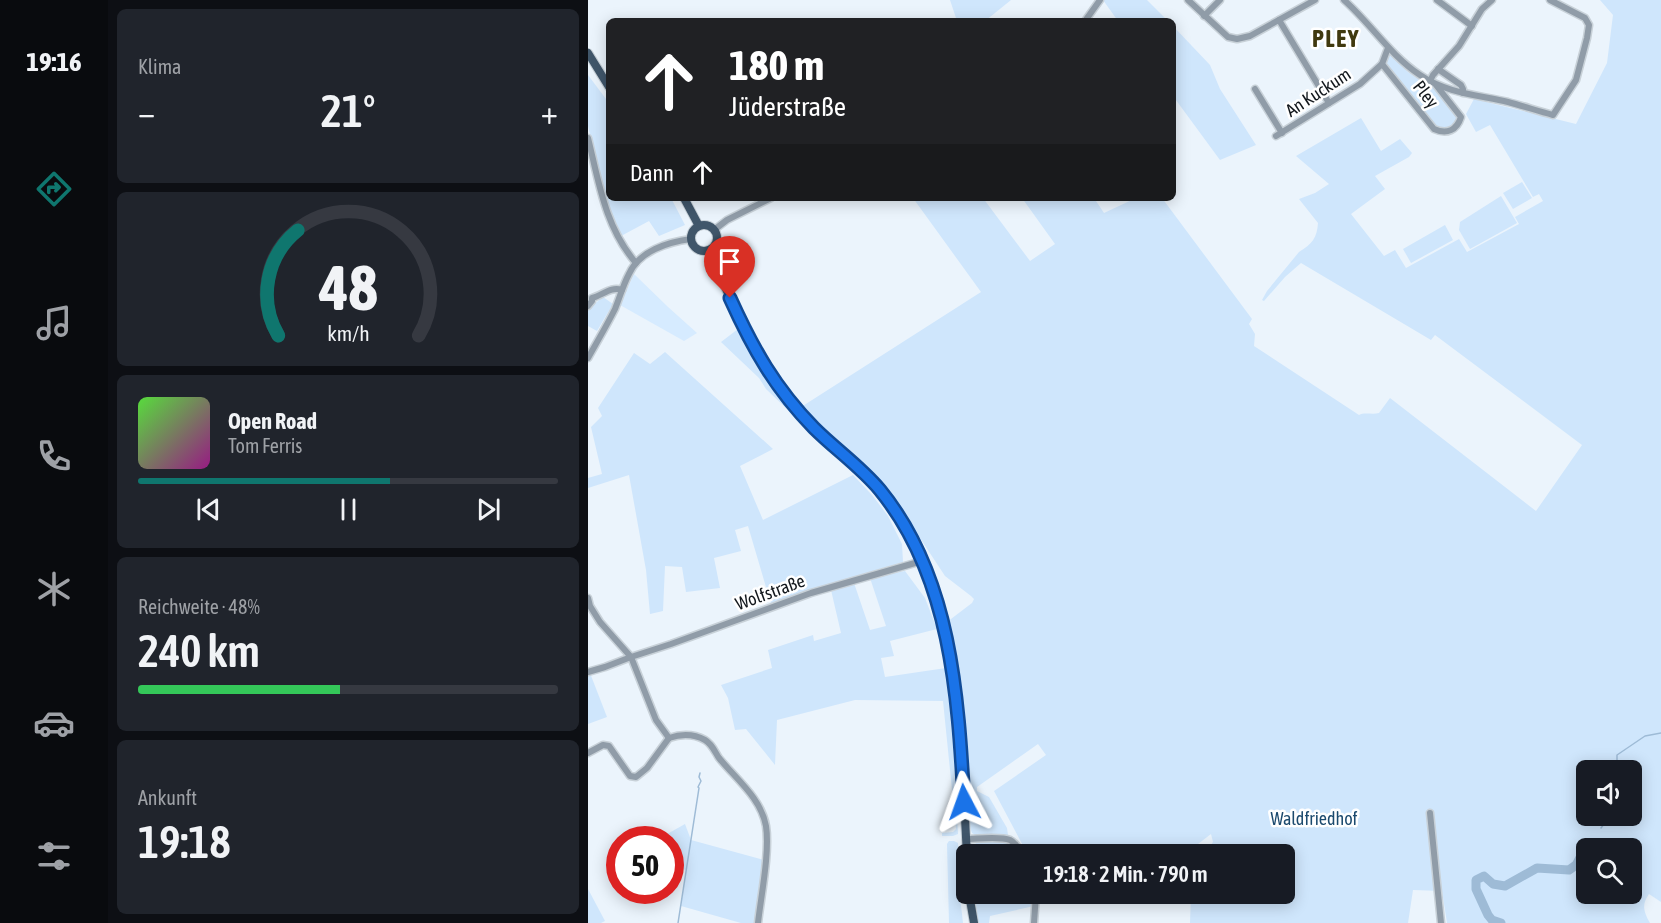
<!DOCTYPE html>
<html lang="de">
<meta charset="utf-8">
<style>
:root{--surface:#171b24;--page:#20242c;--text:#f1f3f6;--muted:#9ea1a6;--line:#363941;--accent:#0f766e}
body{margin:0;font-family:"Asap Condensed",sans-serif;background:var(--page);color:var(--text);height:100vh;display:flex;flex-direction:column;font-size:22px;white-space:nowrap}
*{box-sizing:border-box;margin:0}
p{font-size:20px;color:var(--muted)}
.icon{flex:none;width:33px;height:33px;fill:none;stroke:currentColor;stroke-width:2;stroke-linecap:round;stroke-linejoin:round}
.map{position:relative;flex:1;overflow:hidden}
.details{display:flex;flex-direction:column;gap:9px;padding:9px;background:#0d0f14;width:480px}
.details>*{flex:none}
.hud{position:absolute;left:18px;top:18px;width:570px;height:183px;border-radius:9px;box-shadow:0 3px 15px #0003;background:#202124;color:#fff;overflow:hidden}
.buttons{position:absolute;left:988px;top:760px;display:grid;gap:12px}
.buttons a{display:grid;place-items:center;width:66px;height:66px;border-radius:9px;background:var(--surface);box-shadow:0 3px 15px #0003;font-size:30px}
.speed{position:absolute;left:18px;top:826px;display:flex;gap:12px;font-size:30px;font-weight:700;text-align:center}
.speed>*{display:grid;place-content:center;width:78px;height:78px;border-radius:50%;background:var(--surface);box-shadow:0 3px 15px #0003;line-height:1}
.speed .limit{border:9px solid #d22;background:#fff;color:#111}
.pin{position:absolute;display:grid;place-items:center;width:51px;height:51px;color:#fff;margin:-62px -26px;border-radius:50% 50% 50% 0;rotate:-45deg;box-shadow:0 0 6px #0007}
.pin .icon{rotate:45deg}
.me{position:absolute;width:66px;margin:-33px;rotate:356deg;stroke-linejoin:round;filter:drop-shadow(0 0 4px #0008)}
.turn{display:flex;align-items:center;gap:21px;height:126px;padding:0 24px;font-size:27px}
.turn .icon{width:78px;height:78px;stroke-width:2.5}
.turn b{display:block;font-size:42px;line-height:51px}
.then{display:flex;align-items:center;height:57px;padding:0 24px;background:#0003;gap:12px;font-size:22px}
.big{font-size:45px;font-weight:600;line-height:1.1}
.details .card{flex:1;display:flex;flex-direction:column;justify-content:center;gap:9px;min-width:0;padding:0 21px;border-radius:9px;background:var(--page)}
.details .dial{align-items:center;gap:0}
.dial svg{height:156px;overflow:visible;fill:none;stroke:var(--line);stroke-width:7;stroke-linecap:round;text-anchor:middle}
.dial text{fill:var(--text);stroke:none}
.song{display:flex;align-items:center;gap:18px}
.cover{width:72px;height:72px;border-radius:9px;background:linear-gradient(135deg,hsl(110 70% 55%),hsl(310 70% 35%))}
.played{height:6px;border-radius:3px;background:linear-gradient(90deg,var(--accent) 60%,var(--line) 60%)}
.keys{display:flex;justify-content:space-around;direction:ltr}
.heat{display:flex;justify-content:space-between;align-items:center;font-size:33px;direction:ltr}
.charge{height:9px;border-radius:4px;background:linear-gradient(90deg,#34c759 48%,var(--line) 0)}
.trip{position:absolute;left:368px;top:844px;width:339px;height:60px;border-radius:9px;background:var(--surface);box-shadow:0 3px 15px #0003;font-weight:600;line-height:60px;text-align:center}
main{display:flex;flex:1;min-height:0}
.dock{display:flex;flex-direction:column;width:108px;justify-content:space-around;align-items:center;background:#090b0e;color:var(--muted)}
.dock .icon{width:42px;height:42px}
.dock .selected{color:var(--accent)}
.dock b{font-size:27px;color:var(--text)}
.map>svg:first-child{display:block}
</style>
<main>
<nav class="dock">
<b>19:16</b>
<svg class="icon selected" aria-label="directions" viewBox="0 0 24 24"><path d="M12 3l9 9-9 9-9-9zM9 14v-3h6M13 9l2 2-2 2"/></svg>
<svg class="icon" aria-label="music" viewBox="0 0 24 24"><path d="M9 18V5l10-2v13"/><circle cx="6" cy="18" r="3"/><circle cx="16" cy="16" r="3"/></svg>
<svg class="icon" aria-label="phone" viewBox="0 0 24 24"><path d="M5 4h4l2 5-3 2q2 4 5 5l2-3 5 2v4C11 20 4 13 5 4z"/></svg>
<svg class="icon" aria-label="climate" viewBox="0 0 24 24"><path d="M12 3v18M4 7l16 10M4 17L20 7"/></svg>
<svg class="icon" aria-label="car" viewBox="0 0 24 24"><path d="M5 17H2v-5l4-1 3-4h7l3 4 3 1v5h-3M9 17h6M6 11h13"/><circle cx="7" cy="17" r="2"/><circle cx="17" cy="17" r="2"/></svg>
<svg class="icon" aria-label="filters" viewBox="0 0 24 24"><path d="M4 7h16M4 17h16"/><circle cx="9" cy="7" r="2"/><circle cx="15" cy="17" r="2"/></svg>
</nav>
<section class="details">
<div class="card"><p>Klima</p>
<div class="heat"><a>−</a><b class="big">21°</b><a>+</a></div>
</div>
<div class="card dial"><svg viewBox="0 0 100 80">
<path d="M14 69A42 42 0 1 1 86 69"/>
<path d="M14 69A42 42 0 0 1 24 15" stroke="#0f766e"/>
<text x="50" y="56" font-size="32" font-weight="700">48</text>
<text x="50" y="72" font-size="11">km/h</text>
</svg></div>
<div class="card">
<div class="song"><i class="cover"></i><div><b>Open Road</b><p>Tom Ferris</p></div></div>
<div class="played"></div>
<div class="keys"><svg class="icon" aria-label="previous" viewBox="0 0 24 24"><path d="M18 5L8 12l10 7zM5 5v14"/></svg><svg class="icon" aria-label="pause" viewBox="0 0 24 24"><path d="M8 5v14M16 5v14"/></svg><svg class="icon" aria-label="next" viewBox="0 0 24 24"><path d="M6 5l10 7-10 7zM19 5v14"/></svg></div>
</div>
<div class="card"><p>Reichweite · 48%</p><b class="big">240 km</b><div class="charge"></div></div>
<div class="card"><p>Ankunft</p><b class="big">19:18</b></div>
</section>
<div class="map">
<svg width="1073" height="923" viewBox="0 0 1073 923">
<rect width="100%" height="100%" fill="#ebf4fc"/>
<!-- built -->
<polygon fill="#d6ebff" points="46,274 80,307 109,333 96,341 32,305"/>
<!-- green -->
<g fill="#cfe6fc" fill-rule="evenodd">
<polygon points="362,0 423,0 397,21 369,21"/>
<polygon points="515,0 559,0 580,21 530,21"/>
<path d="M1012,0H1073V902L1061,894C1053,905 1056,912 1062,923H859L854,891L825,890L820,923H602L603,894H696V855H610L619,851L625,842L623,834L597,854L589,855H440L406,791L458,755L450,744L389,787V791L401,797L419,828L420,835L389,836L384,833L382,827L377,732L371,712L366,681L359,622L384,603L386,599L383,596L357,576L328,532L293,486L238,433L210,409L393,292L325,198H395L442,261L467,244L434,198H506L516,213L548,198H574L664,319L661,324L667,334L666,346L771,415C776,412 785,415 791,413L802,398L948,511L994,445L847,335L843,340L713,263L697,277L676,301L674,300L679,291L711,252C724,244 729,238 730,223L711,199L727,193L741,184L708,156L773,118L793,151L812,139L824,153L821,157L787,176L797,189L763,214L796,256L807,250L818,268L871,239L879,252L931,224L927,217L955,201L951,194L945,197L902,125L888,132L878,114L886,99L988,124L1019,63L1025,15ZM999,771H1044V816H999ZM999,849H1044V894H999Z"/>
<polygon points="585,26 622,65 632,89 668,145 632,160 585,96"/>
<polygon points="802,55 820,72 836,83 848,89 869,115 869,121 864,128 852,129 847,126 797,64"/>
<polygon points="0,75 21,103 21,198 83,198 97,225 71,236 61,221 33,236 27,224 17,198 0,126"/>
<polygon points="934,182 944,198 925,209 915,193"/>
<polygon points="913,196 929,223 882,249 871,230 872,222"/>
<polygon points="857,225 865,240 823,263 815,249"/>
<polygon points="15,297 25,304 9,331 0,326 0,309"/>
<path d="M150,329C165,359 183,385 204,411L202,412L178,389L171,378L133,342Z"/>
<polygon points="77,352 185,449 152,466 175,520 265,475 284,495 300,516 314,544 315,562 241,584 183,604 160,526 147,530 153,551 126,558 132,588 98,592 94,567 77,566 75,611 62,614 58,570 41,475 0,488 0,478 14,474 3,427 14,416 10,408 46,353 62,364"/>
<polygon points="317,571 337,598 349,629 302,641 306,656 293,658 297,677 358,668 365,746 370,834 365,836 354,836 354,833 365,832 368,829 355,701 267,700 189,720 187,765 158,729 147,730 140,698 133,685 184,668 180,650 225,635 226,641 253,633 243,590 266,583 282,630 298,626 282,578"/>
<polygon points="2,673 19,717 0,724 0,674"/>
<polygon points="97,824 103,840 176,860 168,923 153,923 93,906 98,870 83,866 82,840 62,840 61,837 81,833"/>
<polygon points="361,841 366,841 370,843 372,897 375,923 361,923 359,844"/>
<polygon points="392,841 423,843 430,855 388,855 387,844"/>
<polygon points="0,889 17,921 13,923 0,923"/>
<polygon points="389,894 445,894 446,906 402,916 401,923 390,923 387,898 389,897"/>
</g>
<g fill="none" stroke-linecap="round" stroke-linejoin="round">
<!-- stream -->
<g stroke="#9ebbd6" stroke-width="1.5">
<polyline points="1036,771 1029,760 1029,755 1057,736 1073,733"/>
<polyline points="1013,828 1022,816"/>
<polyline points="90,923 111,788 110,787 113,781 111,777 112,773"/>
</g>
<!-- river -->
<polyline stroke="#9ebbd6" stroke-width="9" points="913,923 904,920 900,915 888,889 888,880 896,876 905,884 917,886 949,868 981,870 988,865 996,850 1000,845"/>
<!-- minor casing -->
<g stroke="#c8d1d8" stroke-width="9">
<g id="minor">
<polyline points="600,0 640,37 649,39 662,36 727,0"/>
<path d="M756,0C783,24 802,55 832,75C858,93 890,95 920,102C935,106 950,111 965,115L988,80L999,38L1001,25L997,18L962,0"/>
<polyline points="849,0 884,26"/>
<polyline points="616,16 632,0"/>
<polyline points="691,20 741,103"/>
<polyline points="497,21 512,0"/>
<path d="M794,64L846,129C859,135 869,130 873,117L848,85"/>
<polyline points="850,69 873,85 875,89 875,93"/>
<polyline points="842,81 845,75 871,46 894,9 904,0"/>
<polyline points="667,89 694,133"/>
<polyline points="688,136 772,84 794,64 800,48"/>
<path d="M0,138C11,183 17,227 48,263"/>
<polyline points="126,230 139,220 183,198"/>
<path d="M0,306L4,301V298C15,295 23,286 34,290"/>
<path d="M0,358C9,342 19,325 27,309C32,297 35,285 41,274C51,251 80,242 103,239"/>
<polyline points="0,598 2,606 12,622 43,657 68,720 81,738"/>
<polyline points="0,672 17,667 43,657 83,644 223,593 334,561"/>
<path d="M81,738C93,734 106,734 117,740C124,744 127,752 131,758C148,779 173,798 178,826C182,852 173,896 170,923"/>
<polyline points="0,753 15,745 21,746 42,776 48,777 59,768 81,738"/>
<polyline points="842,813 853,923"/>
<path d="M378,839C389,839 412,836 422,840C428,843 431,849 434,855"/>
<polyline points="607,855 613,851"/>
<polyline points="446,923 448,894"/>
</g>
</g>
<!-- major casing -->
<g stroke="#c8d1d8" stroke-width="10">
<g id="major">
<polyline points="0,53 21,87"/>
<polyline points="96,198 111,226"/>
<circle cx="116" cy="238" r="13"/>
<path d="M121,250C145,305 168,363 207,408C237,442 277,467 303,505C374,606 372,737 379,855"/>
<polyline points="381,894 386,923"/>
</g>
</g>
<!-- minor -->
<use href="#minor" stroke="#909ca8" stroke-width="6"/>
<!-- major -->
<use href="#major" stroke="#40566a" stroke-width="8"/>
</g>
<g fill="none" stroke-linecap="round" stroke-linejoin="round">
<!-- route casing -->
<g stroke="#114b97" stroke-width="15">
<path id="route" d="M142,298C165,349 187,388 226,428C247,449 273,467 292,490C363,577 370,695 376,802"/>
</g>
<!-- route -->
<use href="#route" stroke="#1a73e8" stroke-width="10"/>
</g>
<g text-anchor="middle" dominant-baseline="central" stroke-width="5" stroke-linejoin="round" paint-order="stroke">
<!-- street labels -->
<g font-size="18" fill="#12171c" stroke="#fff">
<text transform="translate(730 92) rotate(-33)">An Kuckum</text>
<text transform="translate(838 94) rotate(52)">Pley</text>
<text transform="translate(182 592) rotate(-20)">Wolfstraße</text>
</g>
<!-- park labels -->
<g font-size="18" fill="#1c4a6e" stroke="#fff">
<text x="726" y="818">Waldfriedhof</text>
</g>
<!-- district labels -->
<g font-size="24" font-weight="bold" letter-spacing="1.5" fill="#40390f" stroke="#fff">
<text x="748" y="38">PLEY</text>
</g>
</g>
</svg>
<div class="buttons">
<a><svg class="icon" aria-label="sound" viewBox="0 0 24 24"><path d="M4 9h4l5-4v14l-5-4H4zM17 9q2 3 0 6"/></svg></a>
<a><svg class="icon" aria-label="search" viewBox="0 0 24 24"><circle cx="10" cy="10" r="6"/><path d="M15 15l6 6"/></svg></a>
</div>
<div class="speed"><div class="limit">50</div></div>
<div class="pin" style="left:142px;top:298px;background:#d93025"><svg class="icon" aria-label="arrive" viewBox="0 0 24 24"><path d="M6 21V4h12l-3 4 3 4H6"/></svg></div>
<svg class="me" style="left:376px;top:802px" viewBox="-20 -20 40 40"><path d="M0-17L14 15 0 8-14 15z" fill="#1a73e8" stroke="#fff" stroke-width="4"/></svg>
<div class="trip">19:18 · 2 Min. · 790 m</div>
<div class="hud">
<div class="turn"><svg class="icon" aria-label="ahead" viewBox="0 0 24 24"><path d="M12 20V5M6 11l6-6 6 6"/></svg><div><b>180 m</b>Jüderstraße</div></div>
<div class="then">Dann<svg class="icon" aria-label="ahead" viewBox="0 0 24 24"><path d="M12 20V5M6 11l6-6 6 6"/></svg></div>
</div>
</div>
</main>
